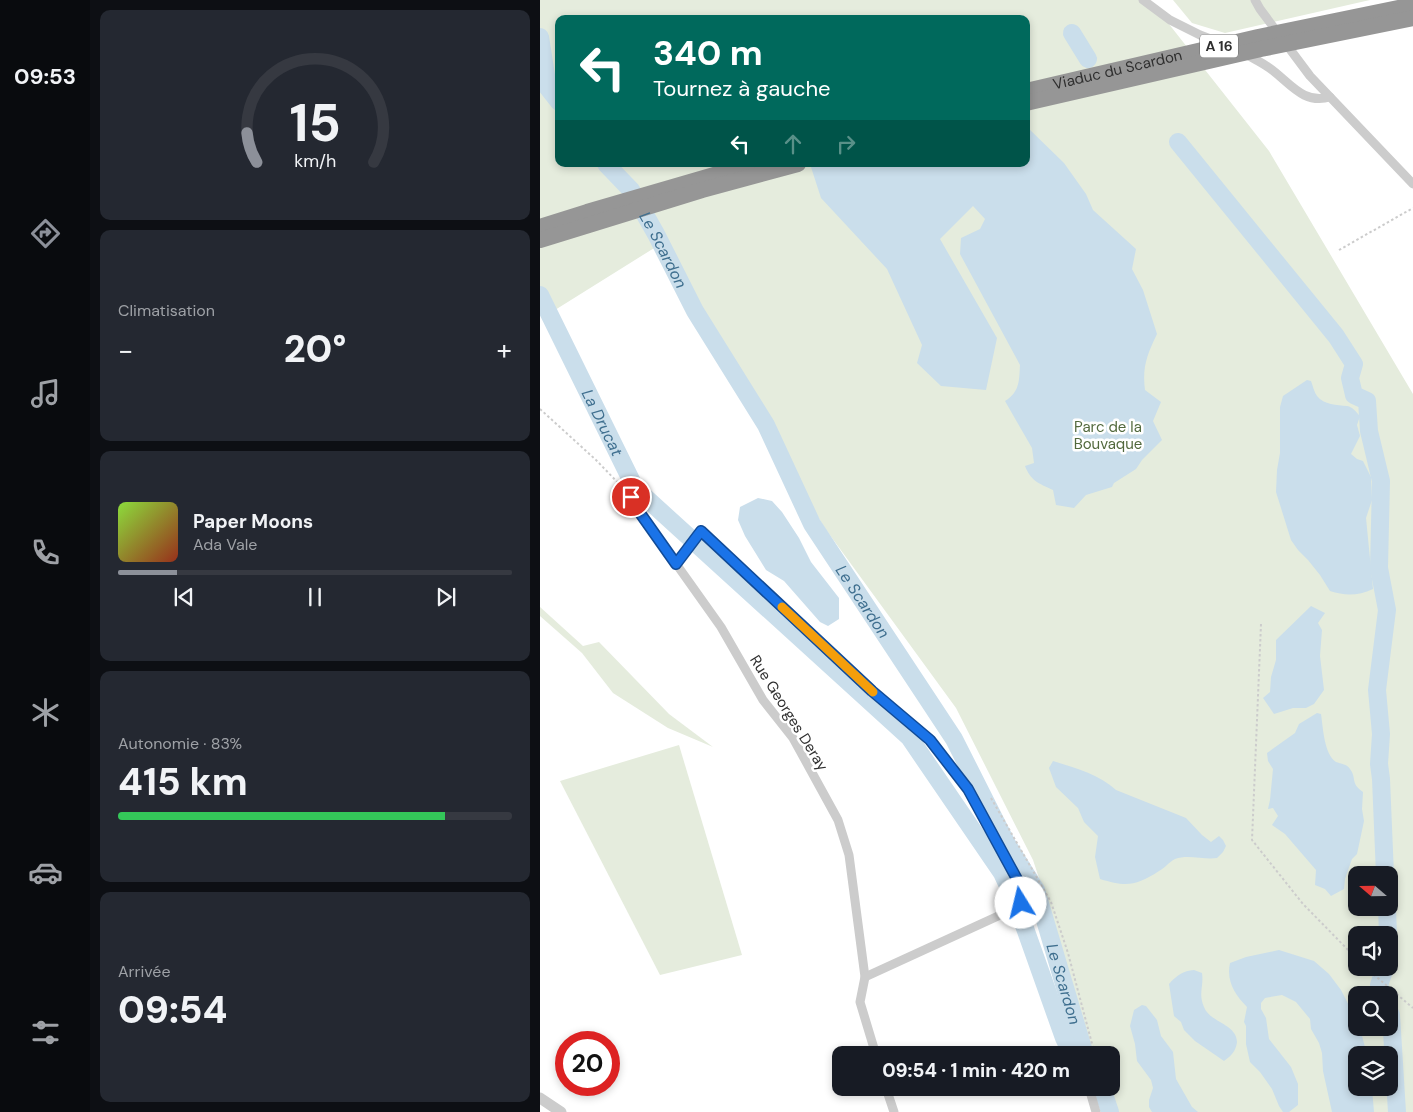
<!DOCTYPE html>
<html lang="fr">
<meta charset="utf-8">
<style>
:root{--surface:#171b24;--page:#242831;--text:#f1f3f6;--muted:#9ea1a6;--line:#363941;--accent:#8c9099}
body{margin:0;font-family:"DM Sans",sans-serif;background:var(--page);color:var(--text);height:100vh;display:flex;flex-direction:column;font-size:19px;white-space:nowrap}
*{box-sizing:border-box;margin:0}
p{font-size:16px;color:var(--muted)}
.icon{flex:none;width:28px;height:28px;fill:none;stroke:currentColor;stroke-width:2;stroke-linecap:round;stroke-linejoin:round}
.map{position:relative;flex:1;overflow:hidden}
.details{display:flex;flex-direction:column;gap:10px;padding:10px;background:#0d0f14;width:450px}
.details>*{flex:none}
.guide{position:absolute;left:15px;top:15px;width:475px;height:152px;border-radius:10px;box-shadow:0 2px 8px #0003;background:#00695c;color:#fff;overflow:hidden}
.needle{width:32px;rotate:290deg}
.tools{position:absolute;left:808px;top:866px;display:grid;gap:10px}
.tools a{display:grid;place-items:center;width:50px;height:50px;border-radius:10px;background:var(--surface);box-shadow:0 2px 8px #0003;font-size:25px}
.speed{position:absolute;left:15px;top:1031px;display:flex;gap:10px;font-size:25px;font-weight:700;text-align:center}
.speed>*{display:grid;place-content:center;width:65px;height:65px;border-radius:50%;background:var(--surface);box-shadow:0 2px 8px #0003;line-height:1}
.speed .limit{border:8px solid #d22;background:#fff;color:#111}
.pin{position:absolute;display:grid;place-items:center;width:42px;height:42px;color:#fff;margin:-21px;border:2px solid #fff;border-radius:50%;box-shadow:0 1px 5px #0007}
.me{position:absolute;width:55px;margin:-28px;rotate:351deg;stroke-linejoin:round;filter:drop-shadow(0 0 4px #0008)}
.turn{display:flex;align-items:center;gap:18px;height:105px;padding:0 15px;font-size:22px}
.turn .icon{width:65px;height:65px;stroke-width:2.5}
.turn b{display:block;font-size:35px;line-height:42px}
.lanes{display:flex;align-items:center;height:48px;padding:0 15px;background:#0003;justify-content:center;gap:25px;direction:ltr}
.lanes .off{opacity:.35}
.big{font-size:38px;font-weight:800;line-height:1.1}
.details .widget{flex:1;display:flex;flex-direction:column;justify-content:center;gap:8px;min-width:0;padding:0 18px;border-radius:10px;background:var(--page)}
.details .dial{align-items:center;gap:0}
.dial svg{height:130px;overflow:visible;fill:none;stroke:var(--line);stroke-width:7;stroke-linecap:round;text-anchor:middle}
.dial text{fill:var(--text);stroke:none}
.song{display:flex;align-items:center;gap:15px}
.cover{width:60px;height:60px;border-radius:8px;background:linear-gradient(135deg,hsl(90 70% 55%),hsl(10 70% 35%))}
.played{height:5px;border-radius:2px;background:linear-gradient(90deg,var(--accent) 15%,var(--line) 15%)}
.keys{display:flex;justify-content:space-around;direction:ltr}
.heat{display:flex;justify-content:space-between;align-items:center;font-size:28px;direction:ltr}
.charge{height:8px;border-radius:4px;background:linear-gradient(90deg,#34c759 83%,var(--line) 0)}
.trip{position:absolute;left:292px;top:1046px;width:288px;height:50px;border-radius:10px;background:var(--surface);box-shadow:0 2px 8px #0003;font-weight:800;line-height:50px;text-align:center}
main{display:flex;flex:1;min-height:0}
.dock{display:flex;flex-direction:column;width:90px;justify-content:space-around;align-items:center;background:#090b0e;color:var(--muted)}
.dock .icon{width:35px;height:35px}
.dock .on{color:var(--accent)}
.dock b{font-size:22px;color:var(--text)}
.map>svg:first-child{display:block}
</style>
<main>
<nav class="dock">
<b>09:53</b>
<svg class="icon on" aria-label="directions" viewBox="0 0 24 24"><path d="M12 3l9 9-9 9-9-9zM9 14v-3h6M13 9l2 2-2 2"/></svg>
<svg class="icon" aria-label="music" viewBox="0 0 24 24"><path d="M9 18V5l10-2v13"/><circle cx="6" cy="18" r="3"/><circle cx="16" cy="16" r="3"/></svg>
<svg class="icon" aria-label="phone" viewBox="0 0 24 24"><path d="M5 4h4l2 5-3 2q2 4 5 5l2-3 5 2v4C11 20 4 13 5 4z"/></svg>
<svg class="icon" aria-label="climate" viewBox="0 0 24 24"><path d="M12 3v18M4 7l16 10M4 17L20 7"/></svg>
<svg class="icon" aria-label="car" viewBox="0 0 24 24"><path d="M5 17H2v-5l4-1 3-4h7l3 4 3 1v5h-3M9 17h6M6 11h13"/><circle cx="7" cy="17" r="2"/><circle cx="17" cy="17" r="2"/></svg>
<svg class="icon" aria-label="filters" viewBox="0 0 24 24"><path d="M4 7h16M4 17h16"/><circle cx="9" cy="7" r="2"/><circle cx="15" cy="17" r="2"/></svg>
</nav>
<section class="details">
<div class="widget dial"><svg viewBox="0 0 100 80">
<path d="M14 69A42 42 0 1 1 86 69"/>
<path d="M14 69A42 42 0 0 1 8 51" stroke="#8c9099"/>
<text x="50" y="56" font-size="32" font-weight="700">15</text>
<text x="50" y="72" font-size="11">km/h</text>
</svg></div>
<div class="widget"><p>Climatisation</p>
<div class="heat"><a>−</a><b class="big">20°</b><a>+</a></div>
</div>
<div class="widget">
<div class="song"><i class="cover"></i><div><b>Paper Moons</b><p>Ada Vale</p></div></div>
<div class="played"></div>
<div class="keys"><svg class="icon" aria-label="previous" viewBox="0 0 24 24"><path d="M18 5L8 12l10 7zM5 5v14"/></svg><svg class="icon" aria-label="pause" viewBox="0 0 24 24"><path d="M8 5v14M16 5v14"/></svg><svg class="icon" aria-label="next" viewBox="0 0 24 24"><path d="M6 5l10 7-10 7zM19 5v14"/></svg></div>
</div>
<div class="widget"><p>Autonomie · 83%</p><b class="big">415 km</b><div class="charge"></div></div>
<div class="widget"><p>Arrivée</p><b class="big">09:54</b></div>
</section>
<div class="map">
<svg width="873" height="1112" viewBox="0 0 873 1112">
<rect width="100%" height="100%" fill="#fff"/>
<!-- green -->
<g fill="#e5ecdd" fill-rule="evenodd">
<path d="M0,0H610L729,151L873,394V1112H563L558,1088H571V1055H551L514,923L493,860L416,708L284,527L119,245L7,315L0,312ZM19,19H486V164H19ZM816,875H849V908H816ZM816,935H849V968H816ZM816,995H849V1028H816ZM816,1055H849V1088H816Z"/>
<polygon points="633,0 830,0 685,33 652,23"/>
<polygon points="0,607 43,646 59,642 129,714 173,747 128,728 73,693 42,653 0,616"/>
<polygon points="139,745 202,955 120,975 20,781"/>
</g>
<!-- water -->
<g fill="#cadeeb">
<path d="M486,126L524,163L546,194L553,210L596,249L592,269L603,290L617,334C607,355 602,367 605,390L621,402L613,421L622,440L602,460L596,469L574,483L572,487L546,495L534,508L516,505L513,490C498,483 491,481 485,466L494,463L492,448L465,401C480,391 479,381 480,365L420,254L421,238L440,229L445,219L433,206L400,239L457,338L446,390L401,386L377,363L382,345L347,269L281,198L270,164H486Z"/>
<path d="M767,380L771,381C773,386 774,392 777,396C784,405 797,405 807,406C813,407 816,412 820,416L817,425L820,436L811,454L817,459L823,461L831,477L832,500L826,518L833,589C818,596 805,596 790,591L780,575L768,560L758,550L751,540L736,492L737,470L740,453V407L743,396Z"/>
<polygon points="218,498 232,501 242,512 259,538 271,562 299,598 299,619 288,626 280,622 244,581 226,570 205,536 198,520 200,507"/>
<polygon points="771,606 785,613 778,623 782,630 780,656 784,690 774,704 766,708 753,708 734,714 723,698 730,692 731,677 736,660 736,640"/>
<path d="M777,713L781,714C783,727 784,754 796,762C801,764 807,764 810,769C817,778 810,783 823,792L822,809L824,821L817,854L812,859L805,879L804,889L791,896L785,889L775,885L776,870L745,834L732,825L738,816L733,808L728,809L730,800L733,769L728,761L727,753L755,733L759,724Z"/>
<path d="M513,761C535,768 559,774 576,790L646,818L662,835L671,842L679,836L683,840L686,846L683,852L677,858C664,860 648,854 635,859C629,862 625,868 619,871C596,886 586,887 560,879L555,857L558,836L544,822L538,808L516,787L509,768Z"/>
<path d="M739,950L774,961L789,974L801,990L816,1019V1028H820L826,1051L825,1055H816V1088H832L834,1112H792L783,1071L782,1053L779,1043L771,1029L770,1019L756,1002L742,995L725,998L721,1003V1009L726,1018L729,1039L751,1067L758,1084V1105L749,1112H743L739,1106L732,1089L720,1072L710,1062L706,1044V1026L704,1022L707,1007C695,995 686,981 690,963L706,957Z"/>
<path d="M654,970L662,973C664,986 658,993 664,1007C669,1022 697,1024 697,1042C696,1051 691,1056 684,1061L655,1041L644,1030L641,1022L634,1016L629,984C637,975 643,971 654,970Z"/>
<polygon points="602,1005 606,1006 617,1020 621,1036 633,1052 636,1079 652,1107 658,1112 612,1112 609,1107 609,1100 613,1088 611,1080 597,1061 595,1044 590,1026 594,1010"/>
</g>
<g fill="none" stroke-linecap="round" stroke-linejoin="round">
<!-- river -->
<g stroke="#cadeeb" stroke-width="18">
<polyline points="532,33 548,59"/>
<polyline points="0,37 8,88 19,102"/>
<polyline points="638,142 796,336 814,364 810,378 814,395 827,401 829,431 841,481 839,568 847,610 837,690 841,734 839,764 841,779 845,875"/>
<path id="s1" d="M66,164L91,190L116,234L155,311L226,425L272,524L414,739L467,844L496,890L545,1055"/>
<path id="s2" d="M0,295L95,488L369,737L462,873L476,903L524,1038L532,1055"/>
<polyline points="847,908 848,935"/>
<polyline points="842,995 839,985 845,968"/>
<polyline points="849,1011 851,1015 857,1112"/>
<polyline points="562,1088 570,1112"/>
</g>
<!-- path -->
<g stroke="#ccc" stroke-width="2" stroke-dasharray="2.5 2.5" stroke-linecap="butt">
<polyline points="799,250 873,208"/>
<polyline points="0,409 56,460 86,491"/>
<polyline points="721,624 712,840 763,904 816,958"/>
<polyline points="451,798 511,902 528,953 555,1055"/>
<polyline points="826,968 873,1008"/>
</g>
<!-- service -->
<polyline stroke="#ccc" stroke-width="4.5" points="136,564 161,531 332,691 390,740 428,789 483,892 481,903 469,911"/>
<!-- minor -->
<g stroke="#ccc" stroke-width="9">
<polyline points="603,0 630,20 660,35 681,43"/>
<polyline points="715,0 720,9 770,76 873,184"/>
<path d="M704,53C712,58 721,62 728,67C749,81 762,105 790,97"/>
<polyline points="91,497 100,513 181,627 223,700 253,738 298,820 309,855 325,977 320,1002 336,1055"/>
<polyline points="325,977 469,911"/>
<polyline points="346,1088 354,1112"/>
<polyline points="549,1088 556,1112"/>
</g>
<!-- tertiary -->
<polyline stroke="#ccc" stroke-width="11" points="0,1098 21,1112"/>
<!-- motorway -->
<g stroke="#969696" stroke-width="16">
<polyline points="0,227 47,212 212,164"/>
<polyline points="0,240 162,190 258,164"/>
</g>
<!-- motorway-bridge -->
<g stroke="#969696" stroke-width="16">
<path id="s3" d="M486,91L718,37L873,5"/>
<polyline points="486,103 721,49 873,18"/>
</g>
</g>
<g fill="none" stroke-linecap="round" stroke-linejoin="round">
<!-- route casing -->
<g stroke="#114b97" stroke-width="12">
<polyline id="route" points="91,497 100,513 136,564 161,531 332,691 390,740 428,789 484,892 481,903"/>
</g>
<!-- route -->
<use href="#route" stroke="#1a73e8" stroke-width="9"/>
<!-- slow -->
<polyline stroke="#f59e0b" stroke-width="9" points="242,607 333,692"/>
</g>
<g text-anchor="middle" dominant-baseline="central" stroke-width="5" stroke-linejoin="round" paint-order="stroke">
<!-- shield labels -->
<rect fill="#fff" stroke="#6d6d6d" stroke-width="1" x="660" y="34.5" width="38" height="23" rx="4"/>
<g font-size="14" font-weight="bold" fill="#2f2f2f">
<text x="679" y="46">A 16</text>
</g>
<!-- street labels -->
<g font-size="15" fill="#2f2f2f" stroke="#fff">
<text stroke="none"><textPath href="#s3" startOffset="94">Viaduc du Scardon</textPath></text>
<text transform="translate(249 713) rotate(58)">Rue Georges Deray</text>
</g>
<!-- park labels -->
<g font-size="15" fill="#52693d" stroke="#fff">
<text x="568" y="427">Parc de la<tspan x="568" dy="17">Bouvaque</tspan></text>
</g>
<!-- water labels -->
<g font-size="16" font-style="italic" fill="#3f6f8f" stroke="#fff">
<text stroke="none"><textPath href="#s1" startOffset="104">Le Scardon</textPath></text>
<text stroke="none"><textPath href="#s2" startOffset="142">La Drucat</textPath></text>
<text stroke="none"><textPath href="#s1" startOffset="509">Le Scardon</textPath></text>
<text stroke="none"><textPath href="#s1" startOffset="944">Le Scardon</textPath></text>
</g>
</g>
</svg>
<div class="tools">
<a><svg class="needle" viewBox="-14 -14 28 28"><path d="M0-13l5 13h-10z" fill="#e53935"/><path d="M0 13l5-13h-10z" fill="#9ea1a6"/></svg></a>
<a><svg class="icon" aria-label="sound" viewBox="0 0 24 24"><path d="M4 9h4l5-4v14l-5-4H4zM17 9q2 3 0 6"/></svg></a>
<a><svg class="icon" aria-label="search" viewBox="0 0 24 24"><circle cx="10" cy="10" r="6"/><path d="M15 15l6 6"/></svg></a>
<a><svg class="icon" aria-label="layers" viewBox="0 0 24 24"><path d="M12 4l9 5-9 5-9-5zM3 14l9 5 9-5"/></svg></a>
</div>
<div class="speed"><div class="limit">20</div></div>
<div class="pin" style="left:91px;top:497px;background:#d93025"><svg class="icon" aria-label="arrive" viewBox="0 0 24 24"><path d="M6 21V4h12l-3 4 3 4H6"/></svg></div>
<svg class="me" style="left:481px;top:903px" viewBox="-20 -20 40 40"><circle r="19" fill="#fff"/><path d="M0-13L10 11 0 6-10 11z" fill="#1a73e8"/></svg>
<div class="trip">09:54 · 1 min · 420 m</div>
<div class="guide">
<div class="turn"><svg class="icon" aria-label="left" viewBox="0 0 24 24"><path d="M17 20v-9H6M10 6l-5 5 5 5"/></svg><div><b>340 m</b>Tournez à gauche</div></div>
<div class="lanes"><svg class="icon" aria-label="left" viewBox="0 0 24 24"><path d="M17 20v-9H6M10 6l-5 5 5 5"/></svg><svg class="icon off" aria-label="ahead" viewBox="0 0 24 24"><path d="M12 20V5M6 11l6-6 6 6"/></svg><svg class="icon off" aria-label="right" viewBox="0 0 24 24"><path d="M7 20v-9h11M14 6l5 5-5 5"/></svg></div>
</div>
</div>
</main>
